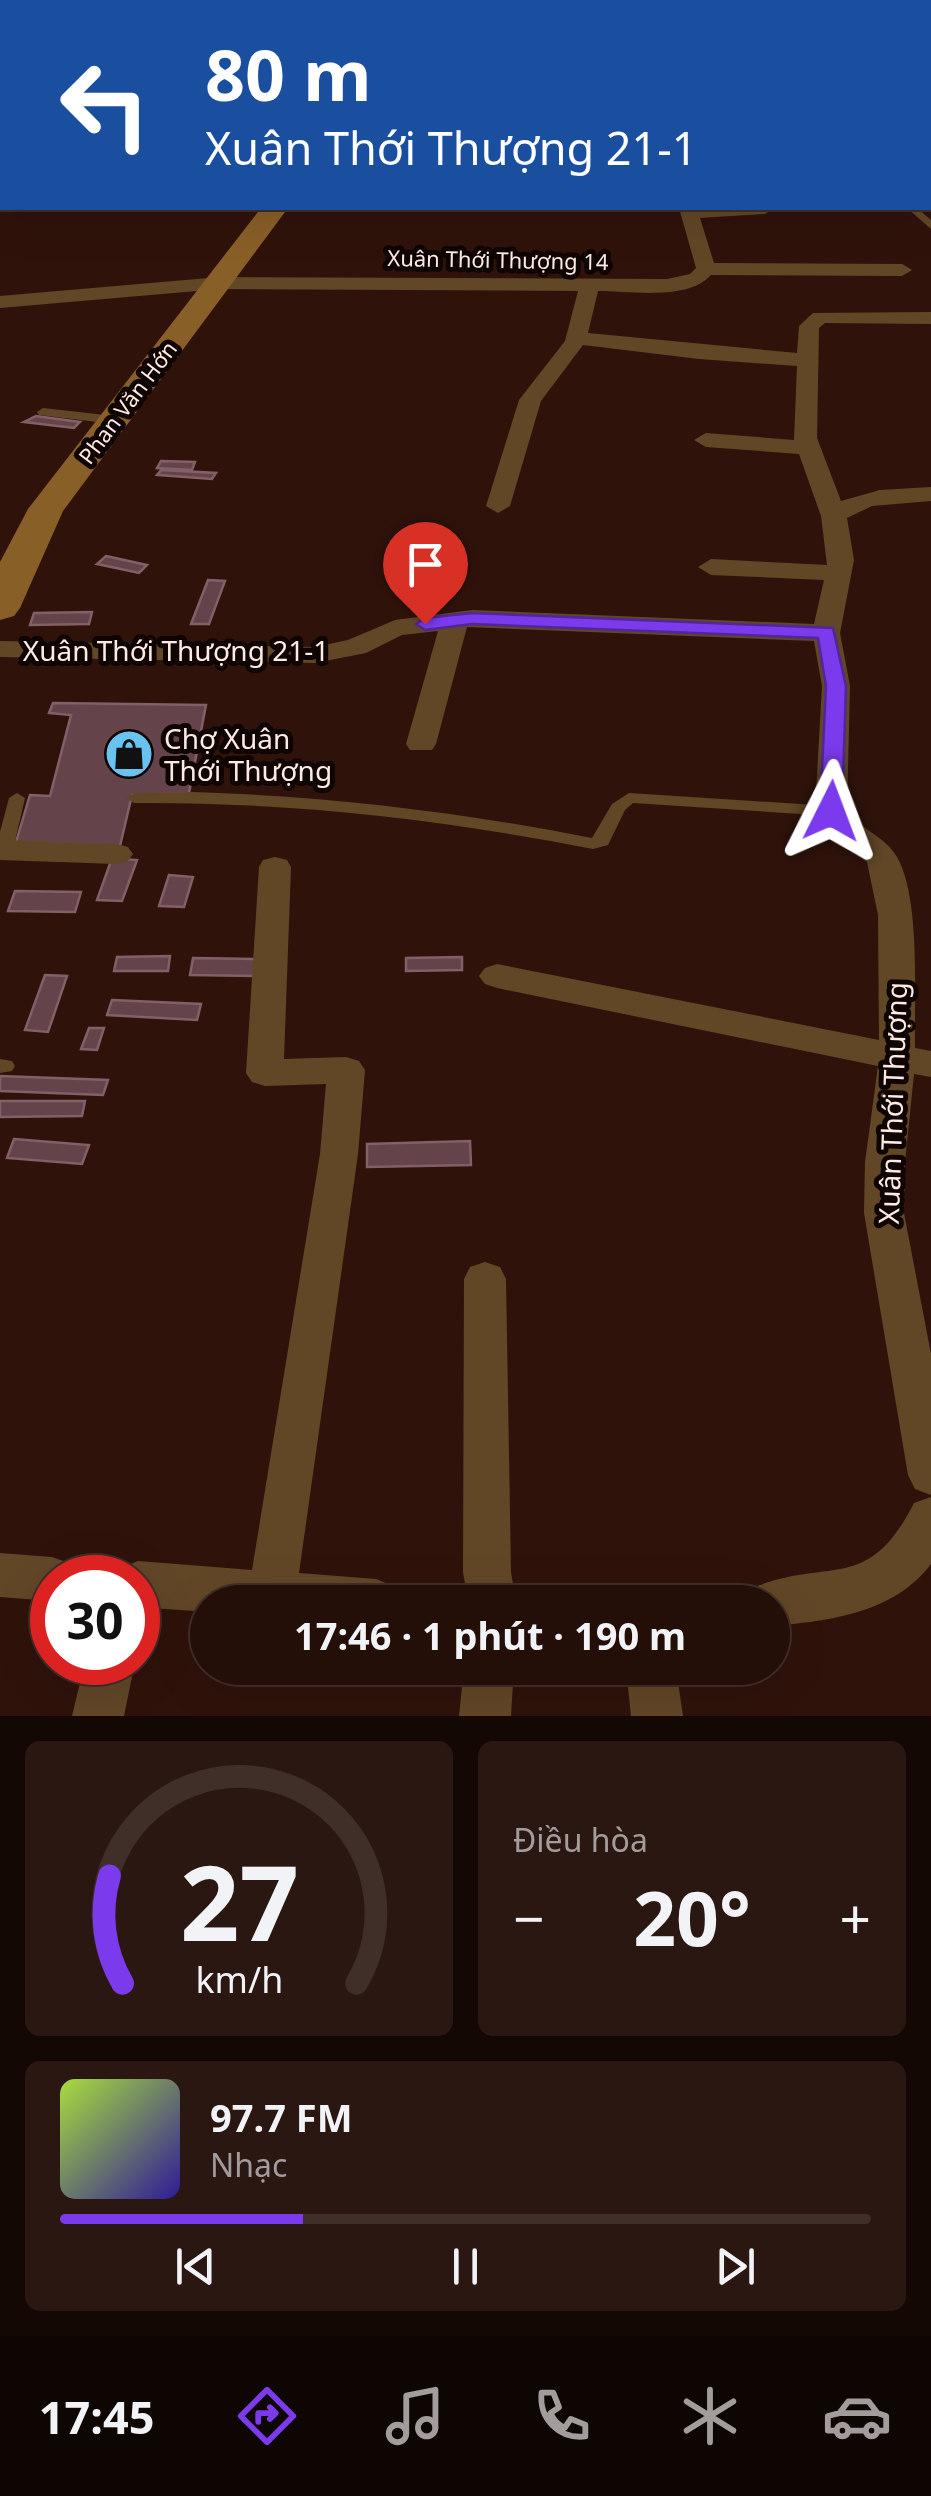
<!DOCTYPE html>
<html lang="vi">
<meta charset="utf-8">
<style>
:root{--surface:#230e08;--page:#2b1712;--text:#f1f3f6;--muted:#a39c9c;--line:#402e29;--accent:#7c3aed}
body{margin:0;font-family:"Noto Sans",sans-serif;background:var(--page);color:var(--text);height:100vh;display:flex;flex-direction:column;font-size:38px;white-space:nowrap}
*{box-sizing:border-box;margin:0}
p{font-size:32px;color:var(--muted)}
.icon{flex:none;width:55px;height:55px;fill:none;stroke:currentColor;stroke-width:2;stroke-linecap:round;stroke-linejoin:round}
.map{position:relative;height:1716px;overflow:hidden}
.sheet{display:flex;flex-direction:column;gap:25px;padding:25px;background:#130804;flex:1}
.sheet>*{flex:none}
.banner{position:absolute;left:0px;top:0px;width:932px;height:210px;box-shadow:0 10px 40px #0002,0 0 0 2px var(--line);background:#1a4fa0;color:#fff;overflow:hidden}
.speed{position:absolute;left:30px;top:1555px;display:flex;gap:20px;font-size:50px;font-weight:700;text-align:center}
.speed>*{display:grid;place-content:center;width:130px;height:130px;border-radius:50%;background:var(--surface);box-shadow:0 10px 40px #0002,0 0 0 2px var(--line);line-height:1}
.speed .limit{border:15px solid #d22;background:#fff;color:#111}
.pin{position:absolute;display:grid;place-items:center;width:85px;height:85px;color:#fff;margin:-102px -42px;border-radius:50% 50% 50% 0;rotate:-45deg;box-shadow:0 0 10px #0007}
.pin .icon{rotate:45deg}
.me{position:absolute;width:110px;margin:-55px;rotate:3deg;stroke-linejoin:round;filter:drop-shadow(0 0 8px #0008)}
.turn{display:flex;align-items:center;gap:35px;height:210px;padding:0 40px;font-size:45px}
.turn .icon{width:130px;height:130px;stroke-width:2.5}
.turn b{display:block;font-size:70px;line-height:85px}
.big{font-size:75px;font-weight:700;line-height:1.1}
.sheet .card{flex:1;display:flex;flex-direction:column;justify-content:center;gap:15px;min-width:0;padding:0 35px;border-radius:15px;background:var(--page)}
.sheet .dial{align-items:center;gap:0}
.dial svg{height:260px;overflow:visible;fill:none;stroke:var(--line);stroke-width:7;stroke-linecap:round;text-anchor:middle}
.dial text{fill:var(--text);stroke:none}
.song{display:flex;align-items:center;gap:30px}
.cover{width:120px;height:120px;border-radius:15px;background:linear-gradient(135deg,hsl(80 70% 55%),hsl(250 70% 35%))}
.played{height:10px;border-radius:5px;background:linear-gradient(90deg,var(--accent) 30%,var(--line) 30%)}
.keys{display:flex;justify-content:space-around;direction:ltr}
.heat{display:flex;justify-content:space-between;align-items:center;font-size:55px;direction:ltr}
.sheet .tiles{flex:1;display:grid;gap:25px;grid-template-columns:1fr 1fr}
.card:last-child{grid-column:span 2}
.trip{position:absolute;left:190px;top:1585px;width:600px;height:100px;border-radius:50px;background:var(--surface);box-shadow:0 10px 40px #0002,0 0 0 2px var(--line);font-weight:700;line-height:100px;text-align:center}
.menu{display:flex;height:160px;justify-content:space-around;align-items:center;background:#0e0603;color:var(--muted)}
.menu .icon{width:70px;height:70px}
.menu .on{color:var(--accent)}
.menu b{font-size:45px;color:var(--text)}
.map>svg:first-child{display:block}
</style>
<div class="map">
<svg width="931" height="1716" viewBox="0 0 931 1716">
<rect width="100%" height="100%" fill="#2f130b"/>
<!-- building -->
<g fill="#65434b" stroke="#835f67" stroke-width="2.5">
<polygon points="36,416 80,422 74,428 24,422"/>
<polygon points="161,461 195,462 192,470 157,468"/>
<polygon points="161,470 216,473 212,479 157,475"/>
<polygon points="106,556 147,565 139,573 97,564"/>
<polygon points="208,580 225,581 209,624 191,624"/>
<polygon points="92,612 89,624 30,625 34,613"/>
<polygon points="53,703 206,705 189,793 132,795 120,846 16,842 30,795 50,796 71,715 49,713"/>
<polygon points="112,858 137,860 122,901 97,900"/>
<polygon points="169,875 193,877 184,907 159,906"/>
<polygon points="15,891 81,892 75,912 8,911"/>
<polygon points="170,956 168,971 114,971 117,957"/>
<polygon points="462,957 462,970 406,971 406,958"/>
<polygon points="193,958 262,959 259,976 190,975"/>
<polygon points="45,975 67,976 48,1032 25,1030"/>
<polygon points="112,1000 201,1004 197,1020 107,1015"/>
<polygon points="89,1028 104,1028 97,1050 81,1049"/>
<polygon points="0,1076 108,1080 103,1095 0,1091"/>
<polygon points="0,1101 85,1101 82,1116 0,1117"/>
<polygon points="14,1139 89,1145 82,1164 7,1158"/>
<polygon points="470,1141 471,1165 367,1167 367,1144"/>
</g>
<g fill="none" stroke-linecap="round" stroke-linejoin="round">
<!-- lane -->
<g fill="#624727" fill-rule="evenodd">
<polygon points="907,208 917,208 931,220 931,229"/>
<polygon points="43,408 114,416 120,420 114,424 39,415 37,412"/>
<path d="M193,792C328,796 460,812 592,838L612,804L629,793L831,806L839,811L831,816L633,803L625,810L608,845L593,849C440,819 290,802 134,803L126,798L134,793Z"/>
<polygon points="17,793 25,798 13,850 4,855 0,854 0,832 9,798"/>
<polygon points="0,1059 12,1061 15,1066 12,1071 0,1073"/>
</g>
<!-- street -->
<g fill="#624727" fill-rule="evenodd">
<polygon points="638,0 652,0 653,2 639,2"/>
<polygon points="877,0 892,0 893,2 879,2"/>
<rect x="930" y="74" width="1" height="10"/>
<rect x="0" y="124" width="2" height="10"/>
<rect x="930" y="132" width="1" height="10"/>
<rect x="0" y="168" width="2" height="10"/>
<rect x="930" y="190" width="1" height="10"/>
<path d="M679,208H774L765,214L700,218L714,263L902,264L912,270L902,276L711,275C688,301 630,291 598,291L588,333L797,353L799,326L813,313L931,312V324L825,323L819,328L817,438L841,501L880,490L931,487V501L872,506L847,518L854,560L840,633L850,686L847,811C861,830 885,836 897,857C921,898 914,999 915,1048L931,1051V1077L914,1074L905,1162L904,1213L931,1354V1495L915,1489L908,1475L864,1213L865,1162L878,1066L497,988L485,984L479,976L485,968L497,964L879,1040L878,915L867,862L834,838L815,811L822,686L814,641L467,627L436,744L432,750H410L406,744L438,631L402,635L366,653L315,663L0,657V641L315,647L348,640L395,620L472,610L814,624L824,580L711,575L698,567L711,559L827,565L821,516L799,454L706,447L694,440L706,433L794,440L797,366L699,359L583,345L541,401L510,506L498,513L486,506L519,400L565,341L578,291L220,289L0,308V296L220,277L667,279L690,274L696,268Z"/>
<polygon points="0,840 117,844 128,847 133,854 128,861 117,864 0,860"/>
<polygon points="275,857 287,860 291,867 284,1059 346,1057 359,1061 365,1070 358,1154 299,1573 376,1579 393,1586 400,1602 208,1602 208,1612 138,1607 138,1578 117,1578 121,1568 138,1561 252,1570 320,1154 326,1084 265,1086 252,1082 246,1073 259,867 263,860"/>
<polygon points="485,1262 500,1267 506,1279 511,1572 516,1602 468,1602 463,1572 464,1279 470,1267"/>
<path d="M931,1497V1564C894,1613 830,1621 772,1626V1602H748L755,1587C830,1557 868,1594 914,1503Z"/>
<polygon points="0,1553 52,1557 69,1563 75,1578 52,1578 52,1601 0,1597"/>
<polygon points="85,1662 135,1662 124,1716 72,1716"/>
<polygon points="464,1668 514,1668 511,1716 459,1716"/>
<polygon points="626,1668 676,1668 683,1716 631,1716"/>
</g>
<!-- secondary -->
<polygon fill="#895f28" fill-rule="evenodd" points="261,208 288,208 63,511 20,608 14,616 0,620 0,562 28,509"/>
</g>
<!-- route -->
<polygon fill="#7c3aed" stroke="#51269a" stroke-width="2.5" points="472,613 833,628 846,686 842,811 831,818 820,811 826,686 818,638 472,624 425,630 416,624 425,618"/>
<!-- icons -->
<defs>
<g id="shop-disc" transform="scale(2.5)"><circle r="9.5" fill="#69c3f1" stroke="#0e0402"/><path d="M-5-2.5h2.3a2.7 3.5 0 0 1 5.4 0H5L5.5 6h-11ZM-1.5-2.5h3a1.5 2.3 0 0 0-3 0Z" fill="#111"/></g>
</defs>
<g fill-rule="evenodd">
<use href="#shop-disc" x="129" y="754"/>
</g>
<g text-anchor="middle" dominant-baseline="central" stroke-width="10" stroke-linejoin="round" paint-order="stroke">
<!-- far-street labels -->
<g font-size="22" fill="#feeae4" stroke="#0e0402">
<text transform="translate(498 259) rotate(1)">Xuân Thới Thượng 14</text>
<text transform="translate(127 402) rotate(-53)">Phan Văn Hớn</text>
</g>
<!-- street labels -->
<g font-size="28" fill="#feeae4" stroke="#0e0402">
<text x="176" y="650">Xuân Thới Thượng 21-1</text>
<text transform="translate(892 1103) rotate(-88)">Xuân Thới Thượng</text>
</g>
<!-- poi labels -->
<g font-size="28" fill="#feeae4" stroke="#0e0402" text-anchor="start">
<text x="164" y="738">Chợ Xuân<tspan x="164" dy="32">Thới Thượng</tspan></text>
</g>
</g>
</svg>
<div class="speed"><div class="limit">30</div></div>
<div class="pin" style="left:425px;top:624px;background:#d93025"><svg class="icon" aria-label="arrive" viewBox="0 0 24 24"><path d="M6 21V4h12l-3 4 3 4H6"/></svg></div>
<svg class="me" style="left:831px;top:811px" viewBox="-20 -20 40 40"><path d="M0-17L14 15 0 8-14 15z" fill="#7c3aed" stroke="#fff" stroke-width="4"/></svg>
<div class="trip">17:46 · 1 phút · 190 m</div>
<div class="banner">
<div class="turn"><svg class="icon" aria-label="left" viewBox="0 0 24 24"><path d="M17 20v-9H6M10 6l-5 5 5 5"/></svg><div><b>80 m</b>Xuân Thới Thượng 21-1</div></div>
</div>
</div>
<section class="sheet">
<div class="tiles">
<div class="card dial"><svg viewBox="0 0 100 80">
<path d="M14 69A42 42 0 1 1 86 69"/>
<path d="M14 69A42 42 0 0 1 10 36" stroke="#7c3aed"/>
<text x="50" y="56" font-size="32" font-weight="700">27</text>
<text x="50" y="72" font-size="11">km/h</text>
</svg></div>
<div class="card"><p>Điều hòa</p>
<div class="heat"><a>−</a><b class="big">20°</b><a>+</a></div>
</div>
<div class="card">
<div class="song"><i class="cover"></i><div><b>97.7 FM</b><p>Nhạc</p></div></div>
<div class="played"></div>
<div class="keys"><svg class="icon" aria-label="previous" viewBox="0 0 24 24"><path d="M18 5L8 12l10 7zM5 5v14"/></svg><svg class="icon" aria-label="pause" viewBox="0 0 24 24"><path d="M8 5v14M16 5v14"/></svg><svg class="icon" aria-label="next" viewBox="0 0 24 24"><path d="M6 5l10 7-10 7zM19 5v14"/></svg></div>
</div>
</div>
</section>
<nav class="menu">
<b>17:45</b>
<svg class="icon on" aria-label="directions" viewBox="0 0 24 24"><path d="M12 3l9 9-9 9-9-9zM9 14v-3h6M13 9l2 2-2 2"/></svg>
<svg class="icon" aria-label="music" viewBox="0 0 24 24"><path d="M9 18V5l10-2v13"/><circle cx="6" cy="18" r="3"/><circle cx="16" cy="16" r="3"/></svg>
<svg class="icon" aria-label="phone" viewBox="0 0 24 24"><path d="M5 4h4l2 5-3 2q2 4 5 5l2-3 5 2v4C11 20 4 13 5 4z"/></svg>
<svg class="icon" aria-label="climate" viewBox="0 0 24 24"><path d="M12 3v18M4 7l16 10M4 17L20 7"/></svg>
<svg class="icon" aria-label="car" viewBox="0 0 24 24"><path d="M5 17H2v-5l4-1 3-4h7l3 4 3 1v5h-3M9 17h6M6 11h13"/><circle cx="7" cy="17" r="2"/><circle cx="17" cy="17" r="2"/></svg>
</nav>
